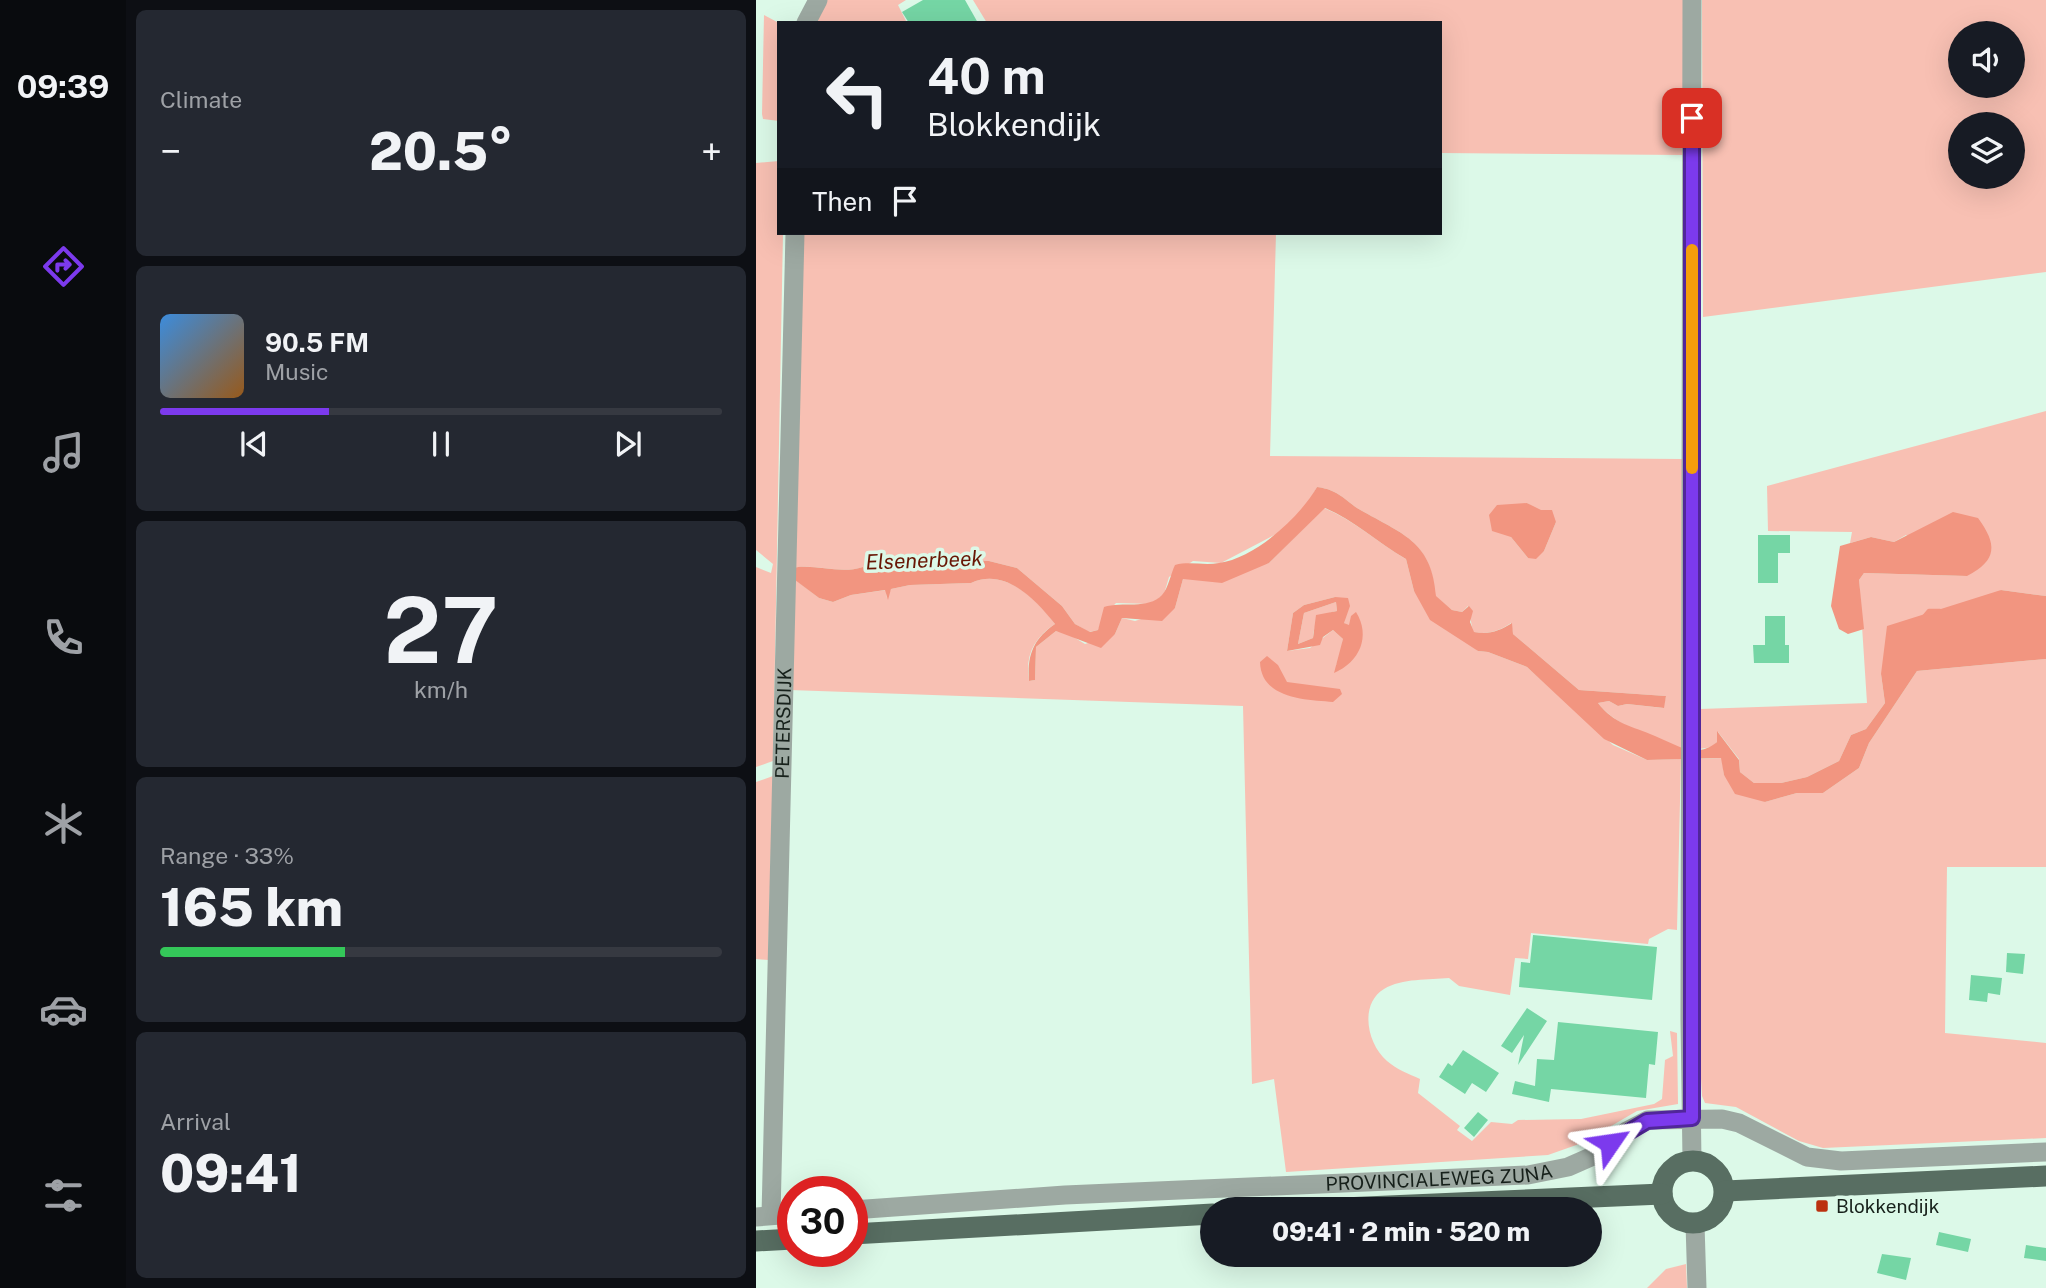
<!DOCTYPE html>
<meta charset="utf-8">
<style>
:root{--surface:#171b24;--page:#242831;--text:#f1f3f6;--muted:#9ea1a6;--line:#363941;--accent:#7c3aed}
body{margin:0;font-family:"Public Sans",sans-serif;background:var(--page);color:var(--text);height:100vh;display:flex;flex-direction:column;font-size:26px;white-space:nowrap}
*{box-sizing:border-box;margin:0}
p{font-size:23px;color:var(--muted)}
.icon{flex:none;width:38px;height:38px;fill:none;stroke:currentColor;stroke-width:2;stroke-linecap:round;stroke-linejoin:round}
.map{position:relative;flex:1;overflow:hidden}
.details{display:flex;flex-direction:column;gap:10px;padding:10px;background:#0d0f14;width:630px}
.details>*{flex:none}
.banner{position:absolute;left:21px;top:21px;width:665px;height:214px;border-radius:0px;box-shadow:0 7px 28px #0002;background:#171b24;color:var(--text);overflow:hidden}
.buttons{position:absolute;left:1192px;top:21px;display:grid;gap:14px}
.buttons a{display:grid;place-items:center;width:77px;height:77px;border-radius:50%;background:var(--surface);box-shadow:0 7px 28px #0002;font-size:35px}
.speed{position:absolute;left:21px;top:1176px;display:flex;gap:14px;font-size:35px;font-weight:700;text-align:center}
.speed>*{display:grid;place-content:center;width:91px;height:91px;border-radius:50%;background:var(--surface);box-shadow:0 7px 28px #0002;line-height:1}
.speed .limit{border:10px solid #d22;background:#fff;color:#111}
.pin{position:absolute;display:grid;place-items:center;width:60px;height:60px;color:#fff;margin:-30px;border-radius:14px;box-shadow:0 4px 10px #0006}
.me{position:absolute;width:77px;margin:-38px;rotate:58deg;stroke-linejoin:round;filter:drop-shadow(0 0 5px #0008)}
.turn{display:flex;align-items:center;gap:24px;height:147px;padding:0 35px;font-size:32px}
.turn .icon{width:91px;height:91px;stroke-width:2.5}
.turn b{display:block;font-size:49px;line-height:60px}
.then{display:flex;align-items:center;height:66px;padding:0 35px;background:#0003;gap:14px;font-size:26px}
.big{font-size:52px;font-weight:800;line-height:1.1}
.details .tile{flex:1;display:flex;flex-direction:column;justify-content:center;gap:10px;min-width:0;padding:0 24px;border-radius:10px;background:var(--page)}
.details .dial{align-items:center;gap:0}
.dial b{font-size:91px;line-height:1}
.song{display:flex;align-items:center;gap:21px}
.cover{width:84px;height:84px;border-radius:10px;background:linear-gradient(135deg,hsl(210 70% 55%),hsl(30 70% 35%))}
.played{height:7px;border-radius:4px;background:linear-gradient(90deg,var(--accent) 30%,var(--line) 30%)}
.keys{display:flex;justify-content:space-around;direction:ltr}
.heat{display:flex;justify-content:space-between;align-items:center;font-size:38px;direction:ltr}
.charge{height:10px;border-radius:5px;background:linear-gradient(90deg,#34c759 33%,var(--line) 0)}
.trip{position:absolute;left:444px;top:1197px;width:402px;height:70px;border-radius:35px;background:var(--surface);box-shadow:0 7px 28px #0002;font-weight:800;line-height:70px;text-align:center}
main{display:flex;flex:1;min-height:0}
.menu{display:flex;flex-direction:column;width:126px;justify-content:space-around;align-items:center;background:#090b0e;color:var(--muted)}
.menu .icon{width:49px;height:49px}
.menu .current{color:var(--accent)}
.menu b{font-size:32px;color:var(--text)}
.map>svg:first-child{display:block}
</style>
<main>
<nav class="menu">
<b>09:39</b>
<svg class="icon current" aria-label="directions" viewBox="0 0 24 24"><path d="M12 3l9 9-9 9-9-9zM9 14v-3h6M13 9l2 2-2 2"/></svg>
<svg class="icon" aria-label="music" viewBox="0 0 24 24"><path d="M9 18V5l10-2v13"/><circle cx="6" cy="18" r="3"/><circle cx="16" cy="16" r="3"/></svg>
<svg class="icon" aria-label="phone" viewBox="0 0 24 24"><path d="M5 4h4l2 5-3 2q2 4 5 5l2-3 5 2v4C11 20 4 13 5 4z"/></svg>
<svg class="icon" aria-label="climate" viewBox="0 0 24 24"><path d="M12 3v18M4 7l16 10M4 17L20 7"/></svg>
<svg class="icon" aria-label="car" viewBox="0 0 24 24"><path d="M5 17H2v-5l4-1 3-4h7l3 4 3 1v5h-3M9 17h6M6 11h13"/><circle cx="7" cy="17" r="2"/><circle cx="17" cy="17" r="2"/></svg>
<svg class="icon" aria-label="filters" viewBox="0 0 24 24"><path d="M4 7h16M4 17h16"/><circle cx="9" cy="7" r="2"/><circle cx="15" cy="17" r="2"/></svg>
</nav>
<section class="details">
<div class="tile"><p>Climate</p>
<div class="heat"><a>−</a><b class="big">20.5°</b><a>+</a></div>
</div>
<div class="tile">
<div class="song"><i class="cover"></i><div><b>90.5 FM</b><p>Music</p></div></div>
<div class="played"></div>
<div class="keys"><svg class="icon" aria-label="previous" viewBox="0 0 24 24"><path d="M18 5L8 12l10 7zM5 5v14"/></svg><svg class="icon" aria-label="pause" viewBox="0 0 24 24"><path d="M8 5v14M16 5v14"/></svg><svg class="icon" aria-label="next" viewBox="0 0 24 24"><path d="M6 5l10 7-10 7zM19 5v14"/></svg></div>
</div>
<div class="tile dial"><b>27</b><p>km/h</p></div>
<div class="tile"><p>Range · 33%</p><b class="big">165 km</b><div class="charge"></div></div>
<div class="tile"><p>Arrival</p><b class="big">09:41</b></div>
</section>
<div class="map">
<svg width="1290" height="1288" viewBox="0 0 1290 1288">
<rect width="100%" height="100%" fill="#dcf9e8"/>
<!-- green -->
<g fill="#f8c0b3" fill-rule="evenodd">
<polygon points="70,0 150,0 142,5 151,23 57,23"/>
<polygon points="217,0 927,0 927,155 684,153 684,23 231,23"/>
<path d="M946,0H1290V272L947,317ZM1204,33H1256V86H1204ZM1204,124H1256V177H1204Z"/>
<polygon points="8,15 23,23 23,121 7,119 6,114"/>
<polygon points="23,161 23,233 27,233 17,761 0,767 0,567 15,573 17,564 0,550 0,163"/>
<path d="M45,233H520L514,456L926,459L925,749C896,734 862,729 842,703L853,701L862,706L871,704L907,708L910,696L823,690L757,634L755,623C743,631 732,635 717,632L712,606L706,612L696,610L679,596C676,543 649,535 608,512C589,502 585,490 561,487L550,507L514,542L522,533L465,563L437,561L413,577L408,594L395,604L360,603L347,617L342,630L333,632L319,624L306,606L261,568L233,561L197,559L109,571L107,567C83,575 61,563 37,568ZM771,503L800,522L788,551L772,558L755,537Z"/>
<polygon points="1290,411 1290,596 1245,590 1125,674 1129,703 1110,729 1095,735 1083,761 1051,777 1025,783 998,783 984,772 983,759 962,732 961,742 956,747 943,749 944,709 1111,703 1103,580 1108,573 1211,576 1150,535 1138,542 1115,537 1094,543 1096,532 1012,531 1011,486"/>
<path d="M568,508C598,520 622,543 650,559L658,591L722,651L732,652L771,667L857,745L891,760L925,759L921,930L912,929L893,939L892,944L775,933L772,959L759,958L754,995L703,986L693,978C673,980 646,978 628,989C603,1004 611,1044 631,1061C640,1069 653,1074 664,1079L662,1093L704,1126L701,1130L716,1141L735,1122L756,1124L762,1120L825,1119L898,1104L906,1099L909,1060L917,1056L914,1031L921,1033L922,1104L881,1111L826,1143L792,1155L530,1172L518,1079L496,1084L487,706L34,690L37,578L63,598L77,602L95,595L130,590L131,598L135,589L154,585L215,583C249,567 280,599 299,624C277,638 269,657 273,681L279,680L280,647L300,631L311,633L329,644L359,634L366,618L379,621L419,608L427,579L513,563ZM579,597L589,612L588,623L593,626L583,671L580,665L585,657L587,639L577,630L554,648L531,651L537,613L548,605Z"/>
<path d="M580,602L581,611C565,614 558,622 557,638L542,644L548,613Z"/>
<polygon points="1290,659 1290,867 1191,867 1189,1033 1290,1043 1290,1138 1067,1148 1043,1141 980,1107 949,1103 946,1096 941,1008 943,759 966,758 968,775 1009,802 1041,793 1067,793 1103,768 1113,743 1161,671"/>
<polygon points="17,776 12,960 0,959 0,782"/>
<polygon points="930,1264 931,1288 891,1288 910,1269"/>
</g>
<!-- water -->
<g fill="#f29580" fill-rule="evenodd">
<path d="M561,487C585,490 589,502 608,512C649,535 676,543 680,596L696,610L706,612L713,606L717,611L714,622L718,632C733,635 743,631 756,623L757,634L823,690L910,696L908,708L871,704L862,706L853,701L842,703C858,724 876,726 899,736C919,744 940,760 961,742V731L983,760L984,772L998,783H1025L1051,777L1083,761L1095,735L1110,729L1129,703L1125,674L1131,626L1245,590L1290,596V659L1161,671L1113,743L1103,768L1067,793H1041L1009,802L979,794L968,775L965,758L891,760L848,739L771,667L732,652L722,651L674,620L658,591L650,559C622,543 598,520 569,508L513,563L466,583L427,579L419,608L406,621L366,618L359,634L345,648L300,631L280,647L279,680L273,681C271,656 277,639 299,624C279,599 249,567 215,583L154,585L135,589L132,600L129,590L95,595L77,602L63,598L35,577L36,568C60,563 83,575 107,567L109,571L197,559L233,561L261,568L306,606L319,624L334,632L342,630L348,607C366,601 392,610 406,595C412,589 415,573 419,565C434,561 448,566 463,563C499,558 544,517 561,487Z"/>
<polygon points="771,503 785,510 796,510 800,522 788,551 780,559 772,558 755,537 736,531 733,515 741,505"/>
<path d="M1197,512L1222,518C1241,544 1242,560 1211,576L1108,573L1103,580L1108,629L1092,634L1083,629L1075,606L1084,546L1115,537L1138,542Z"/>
<path d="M579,597L592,598L594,606L588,623L593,625L595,616L600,612C615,636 604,662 578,673L587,639L577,630L567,637L564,645L531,651L537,613L548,605ZM580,602L581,611L560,615L557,638L542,644L548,613Z"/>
<path d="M511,656L522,665L531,682L584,689L586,694L577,702C550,700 505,699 504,662Z"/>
</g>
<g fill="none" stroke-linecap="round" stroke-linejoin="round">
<!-- stream -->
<polyline stroke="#f29580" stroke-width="4.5" points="1168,617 1173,611 1184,611"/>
</g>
<!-- building -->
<g fill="#75d6a5">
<polygon points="167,0 209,0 222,23 153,23 146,12"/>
<polygon points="1002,535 1034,535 1034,553 1022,553 1022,583 1002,583"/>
<polygon points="1009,616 1029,616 1029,645 1033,645 1033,663 998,663 997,645 1009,645"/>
<polygon points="777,935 901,947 896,1000 763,987 765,962 774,963"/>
<polygon points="1251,953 1269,954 1267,974 1250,972"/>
<polygon points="1215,975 1246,978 1244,995 1232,993 1231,1002 1213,1000"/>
<polygon points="771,1008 791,1021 762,1065 768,1035 756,1053 745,1046"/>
<polygon points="802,1022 902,1032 899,1065 893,1064 890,1098 795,1089 793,1102 756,1094 759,1081 779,1086 781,1059 798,1060"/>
<polygon points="707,1050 743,1073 730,1092 716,1083 709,1094 683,1077 692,1063 696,1066"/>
<polygon points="722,1112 732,1120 718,1137 708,1128"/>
<polygon points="1183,1232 1215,1239 1212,1252 1180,1245"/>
<polygon points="1270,1245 1290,1248 1290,1261 1268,1258"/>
<polygon points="1126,1254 1155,1258 1150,1280 1121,1273"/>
</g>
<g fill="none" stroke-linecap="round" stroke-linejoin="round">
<!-- minor -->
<g stroke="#9da9a2" stroke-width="19">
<polyline points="936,0 934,1019 936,1160"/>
<polyline points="50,23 62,0"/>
<path id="s1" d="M96,1210L309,1195L772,1175L812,1167L837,1156L871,1131L892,1120L966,1119L983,1123L1051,1157L1085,1161L1290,1152"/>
<path id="s2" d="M15,1215L39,233"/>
<polyline points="0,1217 37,1214"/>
<polyline points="939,1224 941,1288"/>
</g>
<!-- major -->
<g stroke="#586e62" stroke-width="21">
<circle cx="937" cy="1192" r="31"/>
<polyline points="969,1191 1290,1176"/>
<polyline points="564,1209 906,1194"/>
<polyline points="96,1234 457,1214"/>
<polyline points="0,1241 37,1239"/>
</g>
</g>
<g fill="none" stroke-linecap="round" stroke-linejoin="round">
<!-- route casing -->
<g stroke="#51269a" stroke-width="18">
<polyline id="route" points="854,1143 891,1121 936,1118 936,118"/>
</g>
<!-- route -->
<use href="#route" stroke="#7c3aed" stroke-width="12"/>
<!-- slow -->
<polyline stroke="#f59e0b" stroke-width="12" points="936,250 936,468"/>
</g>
<!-- markers -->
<rect fill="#bb310f" stroke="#dcf9e8" stroke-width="2.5" x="1059" y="1199" width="14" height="14" rx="3.5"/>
<g text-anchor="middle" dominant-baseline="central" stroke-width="7" stroke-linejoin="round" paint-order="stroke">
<!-- street labels -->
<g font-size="19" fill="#17211b" stroke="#dcf9e8">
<text stroke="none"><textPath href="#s2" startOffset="492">PETERSDIJK</textPath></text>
<text stroke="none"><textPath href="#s1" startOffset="588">PROVINCIALEWEG ZUNA</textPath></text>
</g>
<!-- poi labels -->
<g font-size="19" fill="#17211b" stroke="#dcf9e8" text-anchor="start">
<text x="1080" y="1206">Blokkendijk</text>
</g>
<!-- water labels -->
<g font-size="21" font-style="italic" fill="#681705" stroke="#dcf9e8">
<text transform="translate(168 560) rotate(-2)">Elsenerbeek</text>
</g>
</g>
</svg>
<div class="buttons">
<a><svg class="icon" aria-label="sound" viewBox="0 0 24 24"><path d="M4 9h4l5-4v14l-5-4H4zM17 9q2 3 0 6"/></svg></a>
<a><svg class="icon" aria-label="layers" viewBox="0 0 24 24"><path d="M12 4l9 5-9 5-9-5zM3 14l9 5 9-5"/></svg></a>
</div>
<div class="speed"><div class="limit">30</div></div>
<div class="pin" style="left:936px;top:118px;background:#d93025"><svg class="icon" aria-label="arrive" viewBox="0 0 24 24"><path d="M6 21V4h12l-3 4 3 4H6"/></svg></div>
<svg class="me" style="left:854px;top:1143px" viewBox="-20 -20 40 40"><path d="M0-17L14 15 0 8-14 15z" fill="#7c3aed" stroke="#fff" stroke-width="4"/></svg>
<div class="trip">09:41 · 2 min · 520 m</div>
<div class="banner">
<div class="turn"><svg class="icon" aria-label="left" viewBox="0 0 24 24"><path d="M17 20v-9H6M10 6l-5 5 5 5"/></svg><div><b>40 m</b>Blokkendijk</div></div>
<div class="then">Then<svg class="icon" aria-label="arrive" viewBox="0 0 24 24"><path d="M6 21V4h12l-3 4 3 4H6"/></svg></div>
</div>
</div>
</main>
